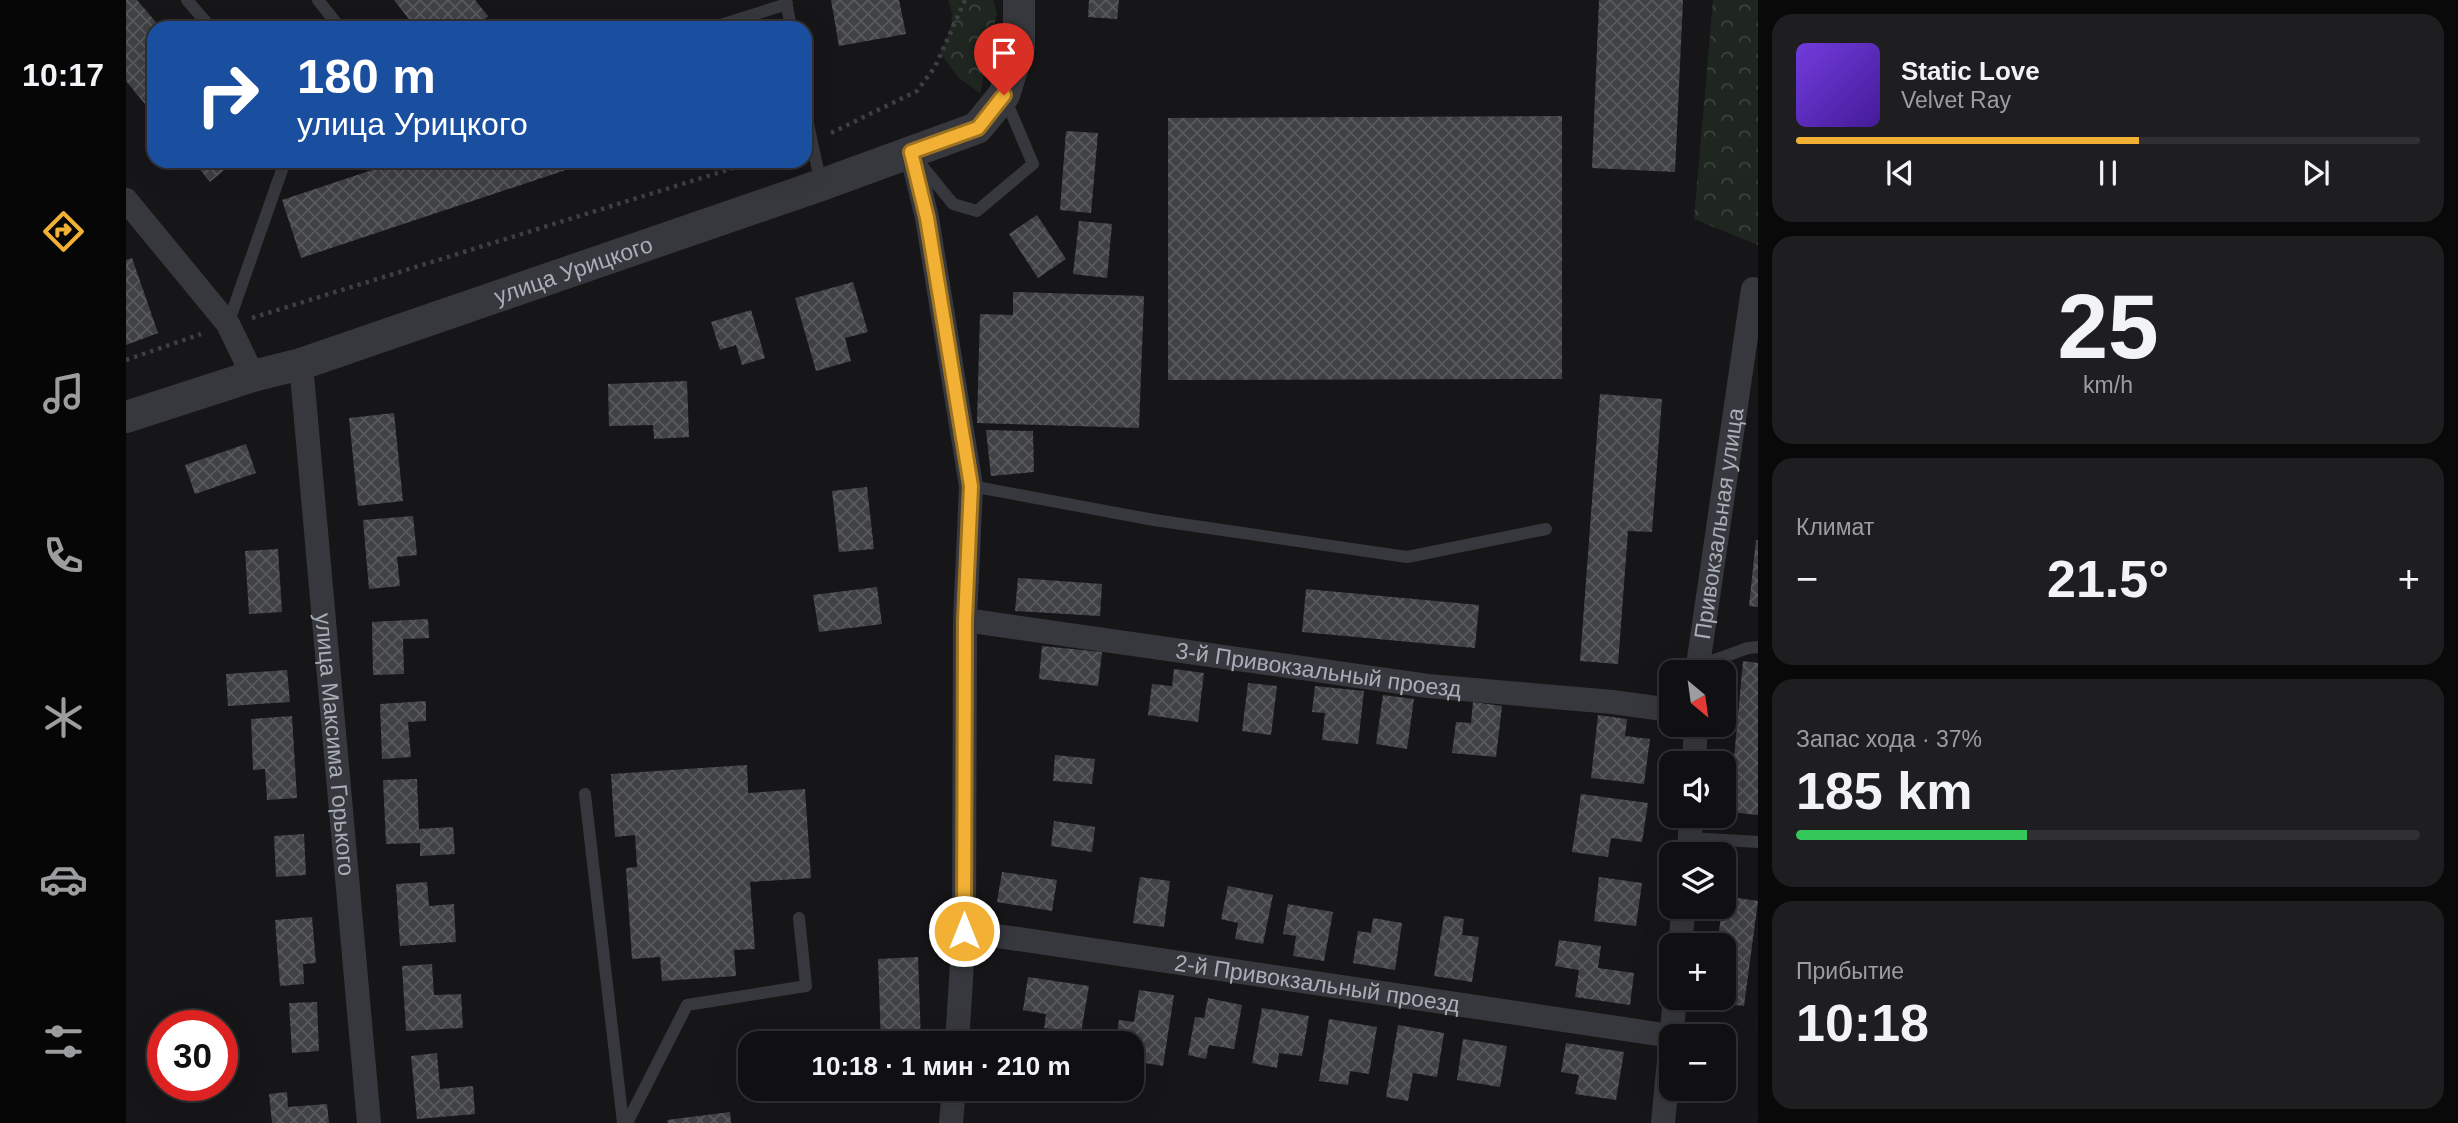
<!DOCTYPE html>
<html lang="ru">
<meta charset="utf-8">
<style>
:root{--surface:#101012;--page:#1e1e20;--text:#f1f3f6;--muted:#9c9d9f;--line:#303032;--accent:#f2b134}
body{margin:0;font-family:Helvetica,sans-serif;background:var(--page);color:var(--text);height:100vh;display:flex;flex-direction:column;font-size:26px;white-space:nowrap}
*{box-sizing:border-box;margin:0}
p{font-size:23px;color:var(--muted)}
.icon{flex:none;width:38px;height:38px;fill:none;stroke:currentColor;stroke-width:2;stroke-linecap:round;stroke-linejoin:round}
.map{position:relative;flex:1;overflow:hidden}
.side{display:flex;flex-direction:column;gap:14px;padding:14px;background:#09090a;width:700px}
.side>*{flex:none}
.banner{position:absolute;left:21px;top:21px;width:665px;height:147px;border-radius:21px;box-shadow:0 7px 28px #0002,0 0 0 2px var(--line);background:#1a4fa0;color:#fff;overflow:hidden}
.needle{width:46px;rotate:151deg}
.tools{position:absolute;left:1533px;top:660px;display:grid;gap:14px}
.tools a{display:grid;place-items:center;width:77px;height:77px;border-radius:14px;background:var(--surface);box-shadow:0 7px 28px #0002,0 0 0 2px var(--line);font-size:35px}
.speed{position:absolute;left:21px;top:1010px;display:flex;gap:14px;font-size:35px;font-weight:700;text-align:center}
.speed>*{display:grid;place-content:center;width:91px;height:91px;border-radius:50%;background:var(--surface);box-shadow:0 7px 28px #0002,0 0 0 2px var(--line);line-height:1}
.speed .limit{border:10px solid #d22;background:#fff;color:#111}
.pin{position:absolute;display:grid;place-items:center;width:60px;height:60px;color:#fff;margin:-72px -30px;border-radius:50% 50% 50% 0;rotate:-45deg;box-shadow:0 0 7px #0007}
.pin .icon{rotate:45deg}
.me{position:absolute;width:77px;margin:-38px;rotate:0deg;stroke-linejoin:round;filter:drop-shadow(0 0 5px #0008)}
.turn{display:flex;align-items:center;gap:24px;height:147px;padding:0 35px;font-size:32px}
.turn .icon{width:91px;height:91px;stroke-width:2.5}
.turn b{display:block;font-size:49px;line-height:60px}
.big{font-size:52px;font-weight:700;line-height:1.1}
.side .tile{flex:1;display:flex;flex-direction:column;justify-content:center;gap:10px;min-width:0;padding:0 24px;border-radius:21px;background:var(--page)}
.side .dial{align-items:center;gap:0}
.dial b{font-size:91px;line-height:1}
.song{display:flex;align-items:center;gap:21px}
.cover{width:84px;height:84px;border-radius:10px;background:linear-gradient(135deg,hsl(260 70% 55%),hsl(260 70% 35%))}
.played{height:7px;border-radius:4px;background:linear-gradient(90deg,var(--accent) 55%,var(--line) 55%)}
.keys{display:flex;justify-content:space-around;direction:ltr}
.heat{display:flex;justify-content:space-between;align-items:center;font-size:38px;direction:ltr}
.charge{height:10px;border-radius:5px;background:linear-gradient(90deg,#34c759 37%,var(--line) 0)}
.trip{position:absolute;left:612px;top:1031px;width:406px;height:70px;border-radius:21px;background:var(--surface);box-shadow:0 7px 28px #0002,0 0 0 2px var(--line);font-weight:700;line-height:70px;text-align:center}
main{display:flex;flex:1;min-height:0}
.tab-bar{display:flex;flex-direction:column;width:126px;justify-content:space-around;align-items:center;background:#060607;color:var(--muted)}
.tab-bar .icon{width:49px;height:49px}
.tab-bar .current{color:var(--accent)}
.tab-bar b{font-size:32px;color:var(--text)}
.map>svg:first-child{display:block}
</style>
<main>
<nav class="tab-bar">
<b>10:17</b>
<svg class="icon current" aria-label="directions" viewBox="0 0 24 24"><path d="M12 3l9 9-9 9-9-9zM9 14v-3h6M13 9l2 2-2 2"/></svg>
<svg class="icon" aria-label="music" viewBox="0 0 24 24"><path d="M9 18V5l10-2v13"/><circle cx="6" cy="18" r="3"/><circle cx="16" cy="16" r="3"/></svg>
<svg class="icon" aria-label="phone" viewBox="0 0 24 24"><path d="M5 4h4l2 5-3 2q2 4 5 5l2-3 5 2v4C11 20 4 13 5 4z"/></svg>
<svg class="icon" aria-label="climate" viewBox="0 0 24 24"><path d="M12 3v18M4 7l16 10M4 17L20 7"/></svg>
<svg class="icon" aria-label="car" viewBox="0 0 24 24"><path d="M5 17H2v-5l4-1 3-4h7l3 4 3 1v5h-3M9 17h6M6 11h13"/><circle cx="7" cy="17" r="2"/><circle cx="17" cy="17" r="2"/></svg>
<svg class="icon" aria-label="filters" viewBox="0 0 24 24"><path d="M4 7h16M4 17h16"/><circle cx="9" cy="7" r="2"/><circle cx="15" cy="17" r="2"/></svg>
</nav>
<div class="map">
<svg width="1632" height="1123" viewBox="0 0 1632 1123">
<defs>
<pattern id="forest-crowns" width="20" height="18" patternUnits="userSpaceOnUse" patternTransform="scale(1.75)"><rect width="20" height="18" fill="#1e261f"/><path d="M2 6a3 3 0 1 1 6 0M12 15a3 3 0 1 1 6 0" fill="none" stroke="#3c433d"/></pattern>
<pattern id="building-cross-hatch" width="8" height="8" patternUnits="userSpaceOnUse" patternTransform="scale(1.75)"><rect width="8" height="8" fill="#404145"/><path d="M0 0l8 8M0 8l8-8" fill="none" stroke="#595a5e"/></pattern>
</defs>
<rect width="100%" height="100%" fill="#161618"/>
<!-- forest -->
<g fill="url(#forest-crowns)">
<path d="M822,0H867L871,13L854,93L833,78L814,53C823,36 831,19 822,0Z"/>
<polygon points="1587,0 1632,0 1632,245 1568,219"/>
</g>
<!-- building -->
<g fill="url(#building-cross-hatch)">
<polygon points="0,0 11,0 35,28 28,28 28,115 0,81"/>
<polygon points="268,0 349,0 362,16 347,28 290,28"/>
<polygon points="705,0 773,0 780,34 713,46"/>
<polygon points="963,0 993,0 991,19 962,17"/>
<polygon points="1473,0 1557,0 1549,172 1466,168"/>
<polygon points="1436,116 1436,379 1042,380 1042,118"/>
<polygon points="940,131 972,133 965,213 934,210"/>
<polygon points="67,161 109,161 84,182"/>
<polygon points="273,161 467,161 175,258 156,200"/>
<polygon points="911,215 940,259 912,278 883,234"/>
<polygon points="953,221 986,224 981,278 947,274"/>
<polygon points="6,258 32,333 0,345 0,260"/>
<polygon points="727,282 742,332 719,338 725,361 690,371 669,298"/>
<polygon points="887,292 1018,296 1013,428 851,423 854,314 887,315"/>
<polygon points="625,310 639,358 616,365 610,345 594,350 585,322"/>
<polygon points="561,381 563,437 528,439 527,425 483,426 482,384"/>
<polygon points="1474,394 1536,399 1526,532 1502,531 1492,664 1454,661"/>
<polygon points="268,413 277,501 232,506 223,418"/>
<polygon points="860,430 907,431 908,472 865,476"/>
<polygon points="120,444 130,473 69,494 59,465"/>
<polygon points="741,487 748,549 713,552 706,491"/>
<polygon points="287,516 291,555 271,557 274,586 243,589 237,520"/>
<polygon points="1630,540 1632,540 1632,607 1623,606"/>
<polygon points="152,549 156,612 123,614 119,551"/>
<polygon points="892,578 976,584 974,616 889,611"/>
<polygon points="751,587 756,624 693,632 687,595"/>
<polygon points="1180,589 1353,605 1349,648 1176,632"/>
<polygon points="302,619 303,638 277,639 278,674 247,675 246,622"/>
<polygon points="916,646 976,652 972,686 913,679"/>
<polygon points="1617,661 1632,663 1632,815 1603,812"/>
<polygon points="1048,669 1078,673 1072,722 1022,715 1026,684 1046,686"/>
<polygon points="161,670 164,702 102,706 100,674"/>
<polygon points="1122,683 1151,686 1145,735 1116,731"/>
<polygon points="1189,686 1238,691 1232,744 1196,740 1199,713 1186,712"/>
<polygon points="1257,695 1288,699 1281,749 1250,744"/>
<polygon points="300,701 300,721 282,722 285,757 256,759 254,704"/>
<polygon points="1347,702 1376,706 1370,757 1326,753 1330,722 1345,723"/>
<polygon points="1472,715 1501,719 1499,736 1524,739 1518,784 1465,778"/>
<polygon points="166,716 171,798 141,800 139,769 127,770 125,719"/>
<polygon points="929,755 969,759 966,784 927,781"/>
<polygon points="621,765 622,793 679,789 685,878 624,882 629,949 608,950 610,976 536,981 534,957 506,959 500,868 511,867 509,835 489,837 485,774"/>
<polygon points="291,779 293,829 327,827 329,854 294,856 294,843 260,844 257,780"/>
<polygon points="1455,794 1522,803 1516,842 1485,838 1482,857 1446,852"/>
<polygon points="928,821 969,827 966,852 925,846"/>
<polygon points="178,834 180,875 150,877 148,836"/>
<polygon points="876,872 931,880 926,911 871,902"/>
<polygon points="1014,877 1044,881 1038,927 1007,923"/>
<polygon points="1473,877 1516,883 1510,926 1468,921"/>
<polygon points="301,882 303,906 328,904 330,942 274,946 270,884"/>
<polygon points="1102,886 1147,895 1137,944 1109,939 1112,923 1095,919"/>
<polygon points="1598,896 1632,901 1618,1006 1583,1002 1584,998 1598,998 1598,945 1591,945"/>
<polygon points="1162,904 1207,912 1198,961 1167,956 1170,936 1157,934"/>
<polygon points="1318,916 1338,919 1336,935 1353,937 1346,982 1308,976"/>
<polygon points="186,917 190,963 177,964 178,984 154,986 149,920"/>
<polygon points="1247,918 1276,923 1269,970 1227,963 1232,931 1245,933"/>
<polygon points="1433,940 1475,946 1472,968 1508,973 1504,1005 1449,997 1453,970 1429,966"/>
<polygon points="792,957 795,1043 755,1043 752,959"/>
<polygon points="306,964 308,995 335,994 337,1028 280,1031 276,966"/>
<polygon points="902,977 963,986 955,1033 918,1028 920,1014 897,1010"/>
<polygon points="1013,990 1048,995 1037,1066 1014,1062 1016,1048 1006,1046 1006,1043 990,1043 993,1020 1008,1022"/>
<polygon points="1082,998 1116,1005 1108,1049 1083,1045 1080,1059 1062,1055 1069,1017 1078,1018"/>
<polygon points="191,1002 193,1051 166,1053 163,1003"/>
<polygon points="1136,1008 1183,1016 1176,1056 1153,1053 1151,1068 1126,1063"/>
<polygon points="1203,1019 1251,1027 1243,1074 1224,1071 1222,1085 1193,1081"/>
<polygon points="1272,1025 1318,1033 1311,1077 1287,1073 1282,1101 1260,1097"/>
<polygon points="1337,1039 1381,1046 1374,1087 1331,1080"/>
<polygon points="1440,1043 1498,1052 1490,1100 1449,1094 1453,1075 1435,1072"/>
<polygon points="311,1053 314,1089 347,1086 349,1114 291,1119 285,1056"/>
<polygon points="161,1092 162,1107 201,1104 203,1123 146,1123 143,1094"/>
<polygon points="604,1112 605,1123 542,1123 541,1120"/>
</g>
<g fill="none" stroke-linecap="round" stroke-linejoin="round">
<!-- path -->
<g stroke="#3d3f44" stroke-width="4.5" stroke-dasharray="3.5 5" stroke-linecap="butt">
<polyline points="705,133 791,91 809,67 839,0"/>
<polyline points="126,318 630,161"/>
<polyline points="0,360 75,334"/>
</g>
<!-- service -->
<g stroke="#37383d" stroke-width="12">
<polyline points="61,0 85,28"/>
<polyline points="192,0 214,28"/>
<polyline points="660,0 665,28"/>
<polyline points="585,28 661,4"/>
<polyline points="679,110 695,184"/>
<polyline points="792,161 827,204 851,211 907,164 878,96"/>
<polyline points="102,324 158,164 168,161"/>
<polyline points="845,486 1028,520 1281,557 1420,529"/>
<polyline points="1572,666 1622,648 1632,647"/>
<polyline points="459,794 497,1123"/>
<polyline points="1564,838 1632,842"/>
<polyline points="501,1123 561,1005 680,986 673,918"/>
</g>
<!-- minor -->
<g stroke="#37383d" stroke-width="24">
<polyline points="785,152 801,218 845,486 839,620 838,931 831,1043"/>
<polyline points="0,200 102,324 127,376"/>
<path id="s1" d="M175,364L243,1123"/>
<path id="s2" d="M839,620L1302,686L1486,702L1545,710"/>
<path id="s3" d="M1571,672L1627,289"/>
<polyline points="1568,763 1570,724"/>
<polyline points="1563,854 1565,816"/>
<path id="s4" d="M838,931L1545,1036"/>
<polyline points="1554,945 1558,906"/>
<polyline points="825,1123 828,1088"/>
<polyline points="1537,1123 1549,998"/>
</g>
<!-- tertiary -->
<path stroke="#37383d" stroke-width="32" id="s5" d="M0,417L127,376L175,364L695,185L851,128L878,95L893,47V0"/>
</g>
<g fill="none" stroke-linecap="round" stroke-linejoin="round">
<!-- route casing -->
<g stroke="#9d7322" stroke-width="18">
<polyline id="route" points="838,931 839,620 845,486 801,218 785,152 852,128 878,95"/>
</g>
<!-- route -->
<use href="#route" stroke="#f2b134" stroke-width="12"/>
</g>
<g text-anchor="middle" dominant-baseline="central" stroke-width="5" stroke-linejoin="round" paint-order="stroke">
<!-- street labels -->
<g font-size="23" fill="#a8adb8" stroke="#111113">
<text stroke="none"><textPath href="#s5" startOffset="471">улица Урицкого</textPath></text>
<text stroke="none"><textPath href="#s3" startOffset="150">Привокзальная улица</textPath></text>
<text stroke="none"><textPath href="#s2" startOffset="357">3-й Привокзальный проезд</textPath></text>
<text stroke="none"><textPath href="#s1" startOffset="382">улица Максима Горького</textPath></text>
<text stroke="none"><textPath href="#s4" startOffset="357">2-й Привокзальный проезд</textPath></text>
</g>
</g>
</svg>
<div class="tools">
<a><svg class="needle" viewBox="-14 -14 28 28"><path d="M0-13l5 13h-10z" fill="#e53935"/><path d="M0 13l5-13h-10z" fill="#9c9d9f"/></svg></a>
<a><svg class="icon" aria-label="sound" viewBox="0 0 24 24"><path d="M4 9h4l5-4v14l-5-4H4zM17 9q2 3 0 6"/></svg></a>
<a><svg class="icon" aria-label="layers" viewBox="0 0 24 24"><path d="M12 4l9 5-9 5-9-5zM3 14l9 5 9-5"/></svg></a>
<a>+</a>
<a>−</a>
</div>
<div class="speed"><div class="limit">30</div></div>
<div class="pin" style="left:878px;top:95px;background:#d93025"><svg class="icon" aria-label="arrive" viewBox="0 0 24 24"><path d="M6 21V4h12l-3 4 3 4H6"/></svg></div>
<svg class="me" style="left:838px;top:931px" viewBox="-20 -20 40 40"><circle r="17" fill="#f2b134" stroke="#fff" stroke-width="3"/><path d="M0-11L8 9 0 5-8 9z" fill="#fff"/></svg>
<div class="trip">10:18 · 1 мин · 210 m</div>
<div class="banner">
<div class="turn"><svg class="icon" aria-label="right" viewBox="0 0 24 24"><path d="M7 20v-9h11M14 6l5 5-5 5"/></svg><div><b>180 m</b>улица Урицкого</div></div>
</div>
</div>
<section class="side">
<div class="tile">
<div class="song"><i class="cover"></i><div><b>Static Love</b><p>Velvet Ray</p></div></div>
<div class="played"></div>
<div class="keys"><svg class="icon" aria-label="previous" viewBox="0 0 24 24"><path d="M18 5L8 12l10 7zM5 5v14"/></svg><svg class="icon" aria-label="pause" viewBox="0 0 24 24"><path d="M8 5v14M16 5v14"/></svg><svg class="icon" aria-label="next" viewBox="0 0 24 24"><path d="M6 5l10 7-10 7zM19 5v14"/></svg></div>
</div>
<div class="tile dial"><b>25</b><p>km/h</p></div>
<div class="tile"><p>Климат</p>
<div class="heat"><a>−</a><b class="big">21.5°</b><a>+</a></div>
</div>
<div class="tile"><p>Запас хода · 37%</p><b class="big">185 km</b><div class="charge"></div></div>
<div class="tile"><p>Прибытие</p><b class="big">10:18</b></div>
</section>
</main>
